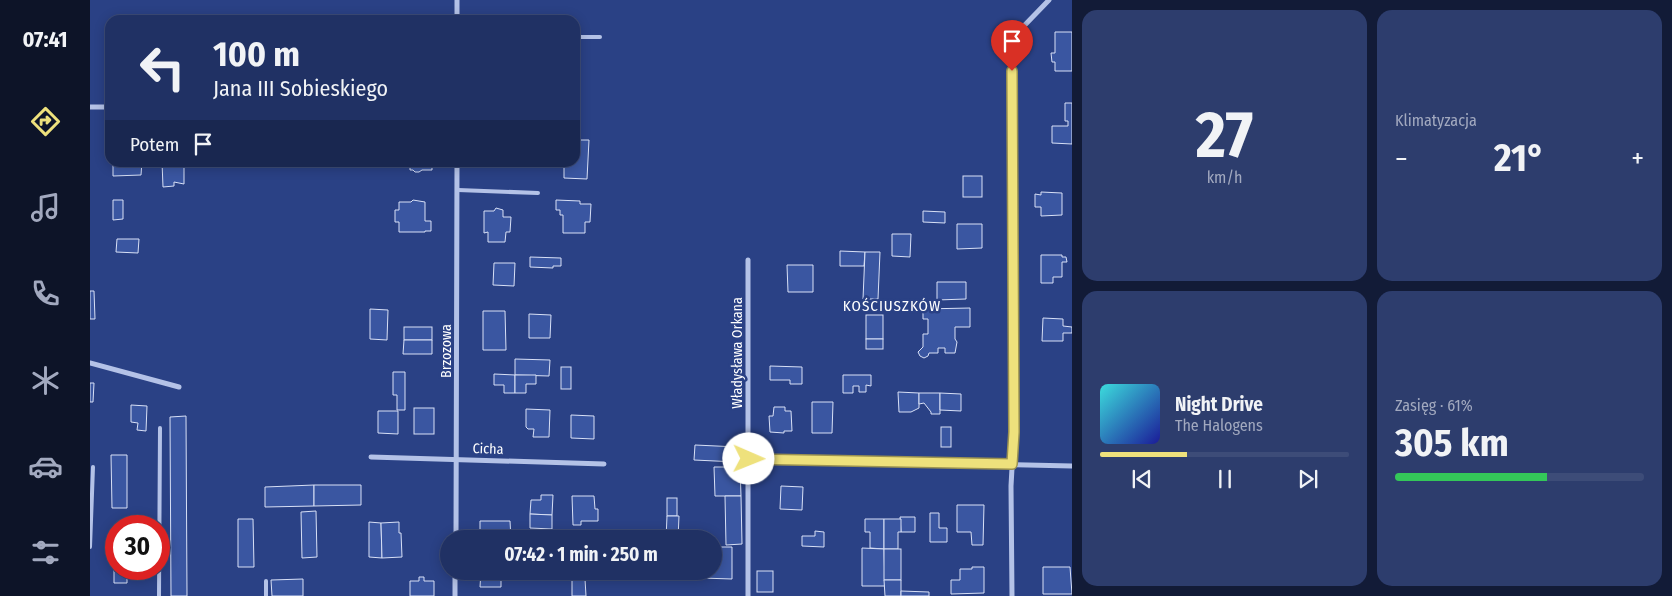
<!DOCTYPE html>
<html lang="pl">
<meta charset="utf-8">
<style>
:root{--surface:#203164;--page:#2d3d6d;--text:#f1f3f6;--muted:#a2a9bf;--line:#3d4c78;--accent:#eee17c}
body{margin:0;font-family:"Fira Sans Condensed",sans-serif;background:var(--page);color:var(--text);height:100vh;display:flex;flex-direction:column;font-size:19px;white-space:nowrap}
*{box-sizing:border-box;margin:0}
p{font-size:16px;color:var(--muted)}
.icon{flex:none;width:28px;height:28px;fill:none;stroke:currentColor;stroke-width:2;stroke-linecap:round;stroke-linejoin:round}
.map{position:relative;flex:1;overflow:hidden}
.drawer{display:flex;flex-direction:column;gap:10px;padding:10px;background:#121b37;width:600px}
.drawer>*{flex:none}
.top-card{position:absolute;left:15px;top:15px;width:475px;height:152px;border-radius:15px;box-shadow:0 2px 12px #0003,0 0 0 1px var(--line);background:#203164;color:var(--text);overflow:hidden}
.speed{position:absolute;left:15px;top:515px;display:flex;gap:10px;font-size:25px;font-weight:700;text-align:center}
.speed>*{display:grid;place-content:center;width:65px;height:65px;border-radius:50%;background:var(--surface);box-shadow:0 2px 12px #0003,0 0 0 1px var(--line);line-height:1}
.speed .limit{border:8px solid #d22;background:#fff;color:#111}
.pin{position:absolute;display:grid;place-items:center;width:42px;height:42px;color:#fff;margin:-51px -21px;border-radius:50% 50% 50% 0;rotate:-45deg;box-shadow:0 0 5px #0007}
.pin .icon{rotate:45deg}
.me{position:absolute;width:55px;margin:-28px;rotate:91deg;stroke-linejoin:round;filter:drop-shadow(0 0 4px #0008)}
.turn{display:flex;align-items:center;gap:18px;height:105px;padding:0 25px;font-size:22px}
.turn .icon{width:65px;height:65px;stroke-width:2.5}
.turn b{display:block;font-size:35px;line-height:42px}
.then{display:flex;align-items:center;height:48px;padding:0 25px;background:#0003;gap:10px;font-size:19px}
.big{font-size:38px;font-weight:700;line-height:1.1}
.drawer .card{flex:1;display:flex;flex-direction:column;justify-content:center;gap:8px;min-width:0;padding:0 18px;border-radius:15px;background:var(--page)}
.drawer .dial{align-items:center;gap:0}
.dial b{font-size:65px;line-height:1}
.song{display:flex;align-items:center;gap:15px}
.cover{width:60px;height:60px;border-radius:8px;background:linear-gradient(135deg,hsl(180 70% 55%),hsl(240 70% 35%))}
.played{height:5px;border-radius:2px;background:linear-gradient(90deg,var(--accent) 35%,var(--line) 35%)}
.keys{display:flex;justify-content:space-around;direction:ltr}
.heat{display:flex;justify-content:space-between;align-items:center;font-size:28px;direction:ltr}
.charge{height:8px;border-radius:4px;background:linear-gradient(90deg,#34c759 61%,var(--line) 0)}
.drawer .tiles{flex:1;display:grid;gap:10px;grid-template-columns:repeat(2,1fr)}
.trip{position:absolute;left:350px;top:530px;width:282px;height:50px;border-radius:25px;background:var(--surface);box-shadow:0 2px 12px #0003,0 0 0 1px var(--line);font-weight:700;line-height:50px;text-align:center}
main{display:flex;flex:1;min-height:0}
.menu{display:flex;flex-direction:column;width:90px;justify-content:space-around;align-items:center;background:#0d1428;color:var(--muted)}
.menu .icon{width:35px;height:35px}
.menu .on{color:var(--accent)}
.menu b{font-size:22px;color:var(--text)}
.map>svg:first-child{display:block}
</style>
<main>
<nav class="menu">
<b>07:41</b>
<svg class="icon on" aria-label="directions" viewBox="0 0 24 24"><path d="M12 3l9 9-9 9-9-9zM9 14v-3h6M13 9l2 2-2 2"/></svg>
<svg class="icon" aria-label="music" viewBox="0 0 24 24"><path d="M9 18V5l10-2v13"/><circle cx="6" cy="18" r="3"/><circle cx="16" cy="16" r="3"/></svg>
<svg class="icon" aria-label="phone" viewBox="0 0 24 24"><path d="M5 4h4l2 5-3 2q2 4 5 5l2-3 5 2v4C11 20 4 13 5 4z"/></svg>
<svg class="icon" aria-label="climate" viewBox="0 0 24 24"><path d="M12 3v18M4 7l16 10M4 17L20 7"/></svg>
<svg class="icon" aria-label="car" viewBox="0 0 24 24"><path d="M5 17H2v-5l4-1 3-4h7l3 4 3 1v5h-3M9 17h6M6 11h13"/><circle cx="7" cy="17" r="2"/><circle cx="17" cy="17" r="2"/></svg>
<svg class="icon" aria-label="filters" viewBox="0 0 24 24"><path d="M4 7h16M4 17h16"/><circle cx="9" cy="7" r="2"/><circle cx="15" cy="17" r="2"/></svg>
</nav>
<div class="map">
<svg width="982" height="596" viewBox="0 0 982 596">
<rect width="100%" height="100%" fill="#2a4185"/>
<!-- building -->
<g fill="#3a56a1" stroke="#d8e0f6">
<polygon points="965,32 982,32 982,71 965,71 965,62 962,62 961,53 965,53"/>
<polygon points="975,103 982,103 982,144 962,143 962,126 978,126 978,121 975,121"/>
<polygon points="485,140 499,140 497,179 474,178 474,165 470,164 470,162 485,162"/>
<polygon points="23,162 52,162 51,175 23,176"/>
<polygon points="72,162 94,162 94,184 84,182 84,186 73,187"/>
<polygon points="320,162 342,162 342,170 332,170 329,172 325,172 323,170 320,170"/>
<rect x="873" y="176" width="19" height="21"/>
<polygon points="951,192 972,193 972,215 951,216 951,207 945,207 945,194 951,195"/>
<polygon points="23,200 33,200 33,219 23,220"/>
<polygon points="323,200 335,202 335,221 341,221 341,231 335,231 335,232 309,232 309,222 305,222 305,210 309,210 309,202 321,202"/>
<polygon points="466,200 490,201 490,204 501,204 500,222 495,222 495,233 473,233 473,215 470,215 470,210 466,210"/>
<polygon points="406,208 413,210 413,217 421,217 420,232 416,232 415,242 398,242 398,232 394,233 394,211 404,211"/>
<polygon points="833,211 855,212 855,223 833,222"/>
<polygon points="867,224 892,224 892,248 867,249"/>
<polygon points="802,234 821,234 820,257 802,256"/>
<polygon points="27,239 49,239 48,253 26,252"/>
<polygon points="750,251 775,252 774,266 750,266"/>
<polygon points="775,252 790,252 788,299 773,299"/>
<polygon points="951,255 972,255 972,257 976,257 977,262 972,262 972,277 963,277 963,283 951,283"/>
<polygon points="440,257 471,258 471,266 463,266 463,268 440,267"/>
<polygon points="404,263 425,263 424,286 403,285"/>
<polygon points="697,265 723,265 723,292 698,292"/>
<polygon points="847,282 876,282 876,299 847,300"/>
<polygon points="0,291 4,291 5,319 0,319"/>
<polygon points="880,308 880,327 865,327 865,339 867,342 865,353 855,353 855,348 848,348 848,353 839,353 838,356 834,358 830,356 828,352 833,347 833,334 838,334 838,319 833,319 833,309"/>
<polygon points="280,309 298,310 297,340 280,339"/>
<polygon points="393,311 415,311 416,350 393,350"/>
<polygon points="439,314 461,315 460,338 439,338"/>
<rect x="776" y="315" width="17" height="24"/>
<polygon points="953,318 973,319 973,326 982,327 982,333 973,333 973,341 952,341"/>
<rect x="314" y="327" width="28" height="13"/>
<rect x="776" y="339" width="17" height="10"/>
<polygon points="314,340 342,340 342,354 313,354"/>
<polygon points="425,359 460,360 459,376 425,375"/>
<polygon points="680,366 712,367 712,384 700,384 700,380 680,380"/>
<rect x="471" y="367" width="10" height="22"/>
<polygon points="303,372 315,372 315,410 307,410 307,395 303,395"/>
<polygon points="404,374 425,375 425,393 414,393 414,385 404,385"/>
<polygon points="425,375 446,375 446,384 436,384 436,393 425,393"/>
<polygon points="753,375 781,375 781,386 776,385 776,392 769,392 769,386 763,386 763,393 753,393"/>
<polygon points="0,383 4,383 3,402 0,402"/>
<polygon points="808,392 829,393 829,408 821,412 809,412"/>
<polygon points="829,393 850,393 850,414 841,414 841,412 834,403 829,404"/>
<polygon points="850,393 871,394 871,411 850,410"/>
<polygon points="722,402 743,402 742,433 722,433"/>
<polygon points="41,405 57,406 56,431 47,430 48,423 41,422"/>
<polygon points="684,407 695,407 695,411 701,411 702,431 694,431 694,433 680,432 679,416 683,416"/>
<rect x="324" y="408" width="20" height="26"/>
<polygon points="436,409 460,410 459,437 443,437 444,429 438,429 436,427"/>
<polygon points="288,411 308,411 308,434 288,433"/>
<polygon points="481,415 504,416 504,439 481,438"/>
<polygon points="96,416 97,596 81,596 80,417"/>
<rect x="851" y="427" width="10" height="20"/>
<polygon points="605,445 648,447 647,462 604,460"/>
<polygon points="21,455 37,455 37,508 22,508"/>
<polygon points="624,467 650,467 651,496 625,496"/>
<polygon points="224,485 224,506 175,507 175,487"/>
<polygon points="224,485 271,485 271,505 224,506"/>
<polygon points="691,486 713,487 712,510 690,509"/>
<polygon points="451,495 463,495 462,515 440,514 441,500 451,500"/>
<polygon points="482,496 504,496 505,509 508,509 508,521 491,521 491,525 483,525"/>
<polygon points="635,496 651,496 652,544 636,545"/>
<rect x="577" y="498" width="10" height="18"/>
<polygon points="867,505 894,505 893,545 882,545 881,532 867,532"/>
<polygon points="226,511 227,557 212,558 211,512"/>
<polygon points="840,513 849,513 849,528 857,528 857,542 840,542"/>
<polygon points="440,514 462,515 462,529 440,528"/>
<polygon points="577,516 589,516 588,539 576,539"/>
<polygon points="810,517 825,517 825,532 811,532"/>
<polygon points="148,519 163,519 164,567 148,567"/>
<polygon points="775,519 794,519 794,549 780,548 780,532 775,532"/>
<polygon points="794,519 811,519 811,532 808,532 808,549 794,549"/>
<polygon points="390,521 420,521 421,539 390,539"/>
<polygon points="279,522 291,523 292,558 279,557"/>
<polygon points="309,522 309,533 311,533 312,557 292,558 291,523"/>
<polygon points="725,531 734,532 734,547 712,546 712,536 725,536"/>
<polygon points="624,547 642,547 642,579 611,578 611,571 624,571"/>
<polygon points="772,548 794,549 795,586 772,586"/>
<rect x="794" y="549" width="17" height="31"/>
<polygon points="882,567 894,567 894,593 861,594 861,580 870,580 870,569 882,569"/>
<polygon points="953,567 980,567 982,594 953,594"/>
<polygon points="24,568 37,569 37,583 24,583"/>
<polygon points="391,571 411,571 411,587 390,587"/>
<rect x="667" y="571" width="16" height="21"/>
<polygon points="329,577 334,577 334,581 344,581 344,596 320,596 320,581 329,581"/>
<polygon points="213,579 213,596 182,596 181,580"/>
<polygon points="495,579 496,596 482,596 482,580"/>
<polygon points="794,580 811,580 811,596 795,596"/>
<polygon points="811,591 839,592 839,596 811,596"/>
</g>
<g fill="none" stroke-linecap="round" stroke-linejoin="round">
<!-- service -->
<g stroke="#b4c2e7" stroke-width="4">
<polyline points="485,37 510,37"/>
<polyline points="368,190 448,193"/>
<polyline points="0,547 3,467"/>
<polyline points="176,581 176,596"/>
<polyline points="69,596 70,428"/>
</g>
<!-- minor -->
<g stroke="#b4c2e7" stroke-width="5">
<polyline points="367,0 367,20"/>
<polyline points="0,107 20,107"/>
<polyline points="0,363 89,387"/>
<polyline points="281,457 514,464"/>
<polyline points="659,459 982,466"/>
<polyline points="366,539 367,162"/>
<polyline points="365,596 365,571"/>
<polyline points="658,596 658,260"/>
<polyline points="922,596 921,486 924,432 922,52 923,40 930,30 959,0"/>
</g>
</g>
<g fill="none" stroke-linecap="round" stroke-linejoin="round">
<!-- route casing -->
<g stroke="#9b9251" stroke-width="12">
<polyline id="route" points="659,459 922,464 924,432 922,71"/>
</g>
<!-- route -->
<use href="#route" stroke="#eee17c" stroke-width="9"/>
</g>
<g text-anchor="middle" dominant-baseline="central" stroke-width="5" stroke-linejoin="round" paint-order="stroke">
<!-- street labels -->
<g font-size="14" fill="#fff" stroke="#2a4185">
<text transform="translate(356 351) rotate(-90)">Brzozowa</text>
<text transform="translate(647 353) rotate(-90)">Władysława Orkana</text>
<text transform="translate(398 449) rotate(2)">Cicha</text>
</g>
<!-- neighbourhood labels -->
<g font-size="15" letter-spacing="1" fill="#fff" stroke="#2a4185">
<text x="802" y="306">KOŚCIUSZKÓW</text>
</g>
</g>
</svg>
<div class="speed"><div class="limit">30</div></div>
<div class="pin" style="left:922px;top:71px;background:#d93025"><svg class="icon" aria-label="arrive" viewBox="0 0 24 24"><path d="M6 21V4h12l-3 4 3 4H6"/></svg></div>
<svg class="me" style="left:659px;top:459px" viewBox="-20 -20 40 40"><circle r="19" fill="#fff"/><path d="M0-13L10 11 0 6-10 11z" fill="#eee17c"/></svg>
<div class="trip">07:42 · 1 min · 250 m</div>
<div class="top-card">
<div class="turn"><svg class="icon" aria-label="left" viewBox="0 0 24 24"><path d="M17 20v-9H6M10 6l-5 5 5 5"/></svg><div><b>100 m</b>Jana III Sobieskiego</div></div>
<div class="then">Potem<svg class="icon" aria-label="arrive" viewBox="0 0 24 24"><path d="M6 21V4h12l-3 4 3 4H6"/></svg></div>
</div>
</div>
<section class="drawer">
<div class="tiles">
<div class="card dial"><b>27</b><p>km/h</p></div>
<div class="card"><p>Klimatyzacja</p>
<div class="heat"><a>−</a><b class="big">21°</b><a>+</a></div>
</div>
<div class="card">
<div class="song"><i class="cover"></i><div><b>Night Drive</b><p>The Halogens</p></div></div>
<div class="played"></div>
<div class="keys"><svg class="icon" aria-label="previous" viewBox="0 0 24 24"><path d="M18 5L8 12l10 7zM5 5v14"/></svg><svg class="icon" aria-label="pause" viewBox="0 0 24 24"><path d="M8 5v14M16 5v14"/></svg><svg class="icon" aria-label="next" viewBox="0 0 24 24"><path d="M6 5l10 7-10 7zM19 5v14"/></svg></div>
</div>
<div class="card"><p>Zasięg · 61%</p><b class="big">305 km</b><div class="charge"></div></div>
</div>
</section>
</main>
